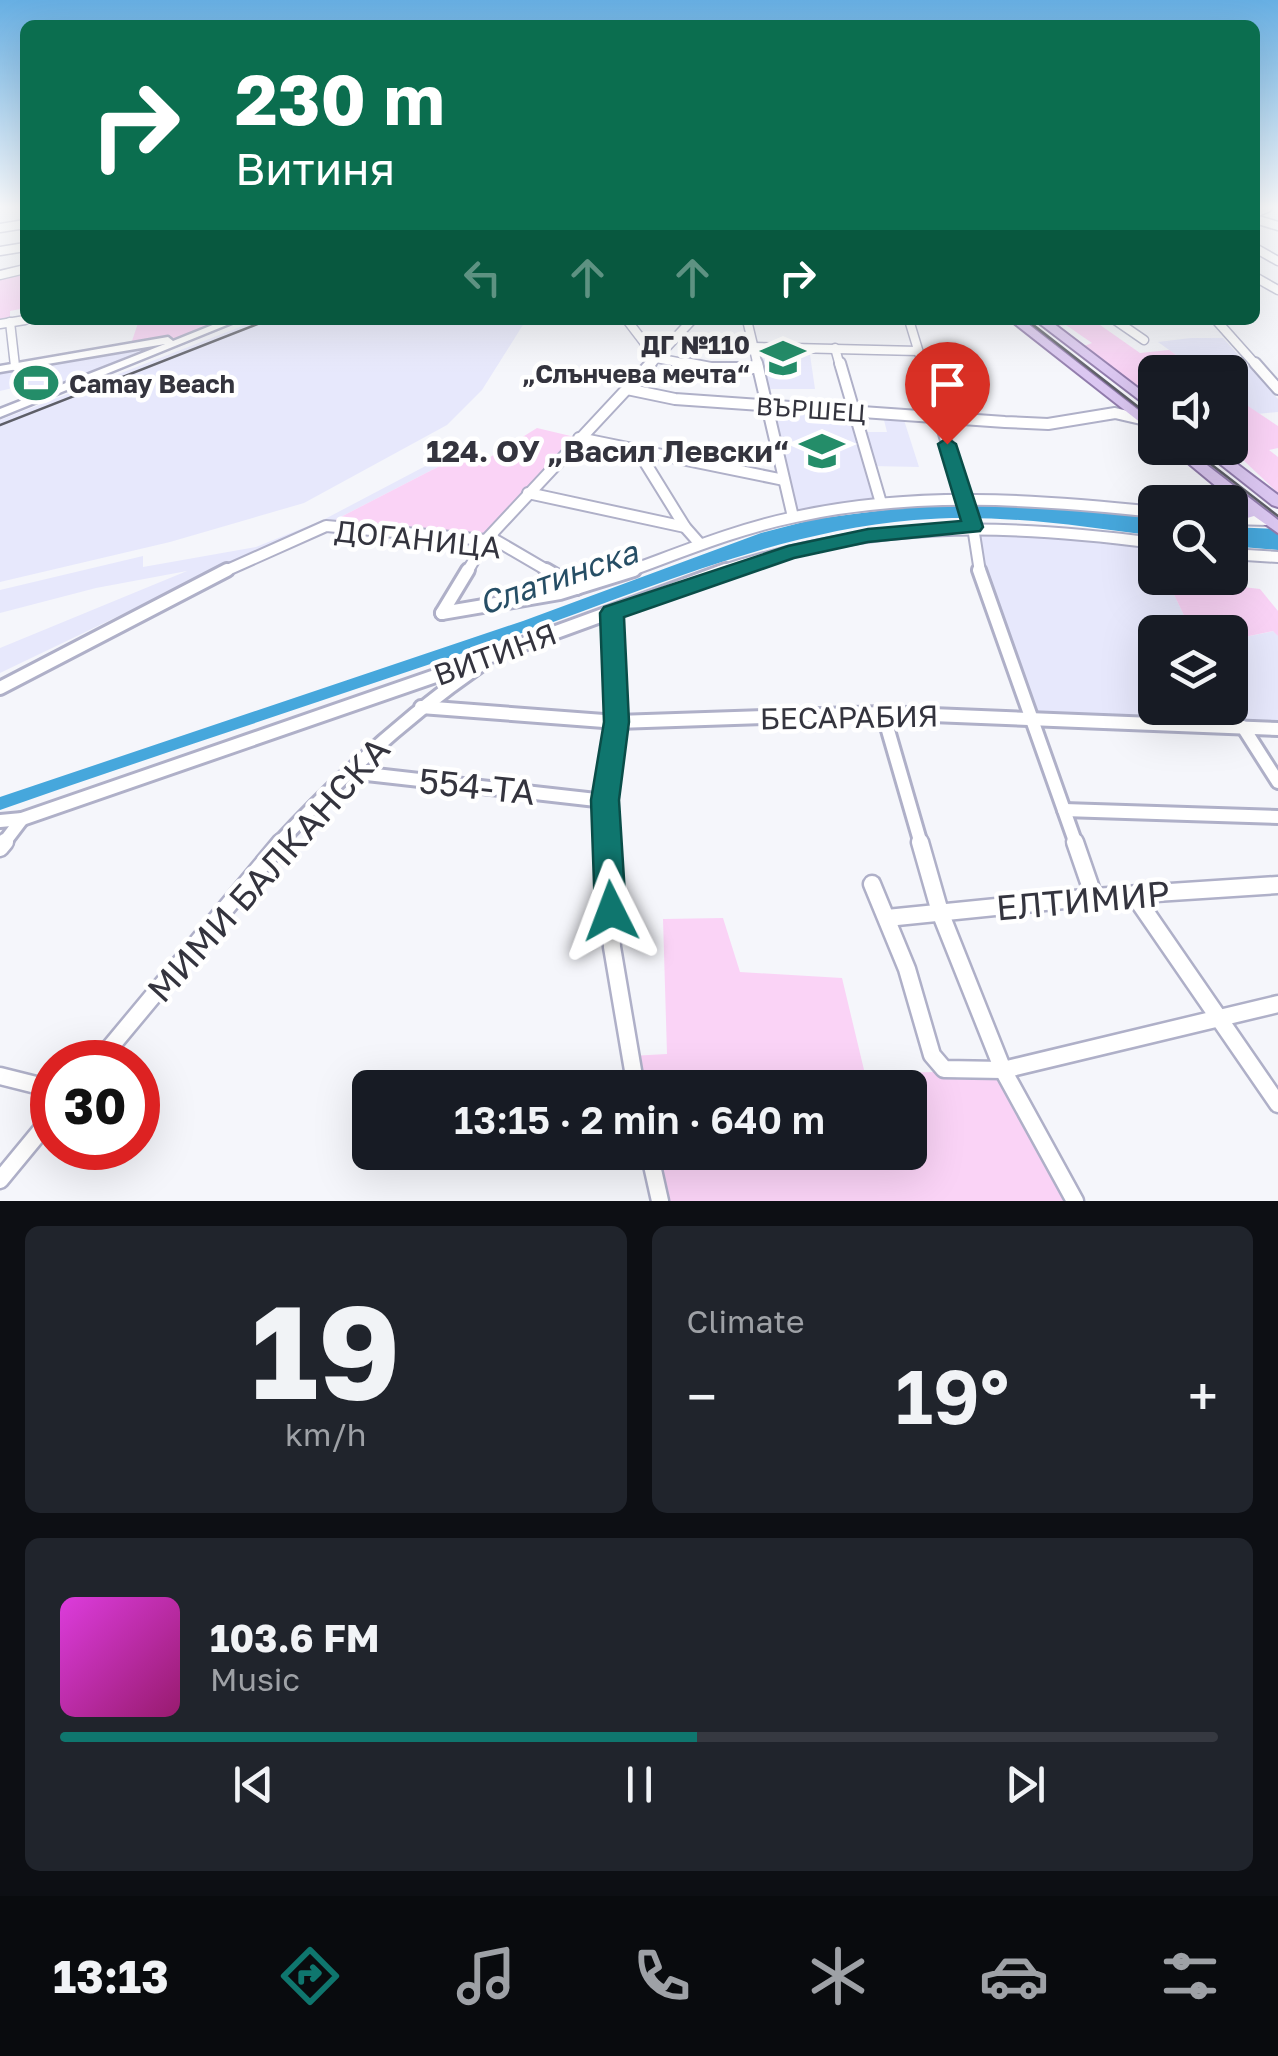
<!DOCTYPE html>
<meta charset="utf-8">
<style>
:root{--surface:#171b24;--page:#20242c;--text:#f1f3f6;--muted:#9ea1a6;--line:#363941;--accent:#0f766e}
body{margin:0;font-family:"Golos Text",sans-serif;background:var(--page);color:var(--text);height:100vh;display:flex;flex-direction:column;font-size:38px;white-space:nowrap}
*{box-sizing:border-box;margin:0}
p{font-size:32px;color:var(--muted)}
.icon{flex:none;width:55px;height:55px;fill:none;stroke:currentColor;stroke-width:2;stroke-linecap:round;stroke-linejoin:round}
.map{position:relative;height:1201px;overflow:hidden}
.panel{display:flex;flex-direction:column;gap:25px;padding:25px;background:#0d0f14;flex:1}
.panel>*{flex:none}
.banner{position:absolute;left:20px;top:20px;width:1240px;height:305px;border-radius:15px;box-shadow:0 10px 40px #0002;background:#0b6e4f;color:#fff;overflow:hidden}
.buttons{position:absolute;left:1138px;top:355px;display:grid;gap:20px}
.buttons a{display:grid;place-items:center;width:110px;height:110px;border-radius:15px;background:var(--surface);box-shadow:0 10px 40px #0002;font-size:50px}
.speed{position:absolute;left:30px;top:1040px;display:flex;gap:20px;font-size:50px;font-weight:700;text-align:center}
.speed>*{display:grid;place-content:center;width:130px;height:130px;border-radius:50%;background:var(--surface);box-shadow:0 10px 40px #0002;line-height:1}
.speed .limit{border:15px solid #d22;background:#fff;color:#111}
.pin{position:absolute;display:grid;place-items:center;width:85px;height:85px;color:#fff;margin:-102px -42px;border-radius:50% 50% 50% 0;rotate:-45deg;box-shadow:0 0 10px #0007}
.pin .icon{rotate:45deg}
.me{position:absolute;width:110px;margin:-55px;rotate:357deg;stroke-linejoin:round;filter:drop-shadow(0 0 8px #0008)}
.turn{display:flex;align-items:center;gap:35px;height:210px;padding:0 50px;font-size:45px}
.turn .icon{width:130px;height:130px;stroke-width:2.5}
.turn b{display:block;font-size:70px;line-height:85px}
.lanes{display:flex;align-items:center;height:95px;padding:0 50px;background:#0003;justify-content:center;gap:50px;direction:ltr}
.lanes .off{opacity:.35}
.big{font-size:75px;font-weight:600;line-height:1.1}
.panel .card{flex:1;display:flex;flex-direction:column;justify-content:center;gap:15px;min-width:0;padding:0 35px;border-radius:15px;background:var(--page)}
.panel .dial{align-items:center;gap:0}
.dial b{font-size:130px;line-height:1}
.song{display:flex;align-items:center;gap:30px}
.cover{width:120px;height:120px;border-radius:15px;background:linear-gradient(135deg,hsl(300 70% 55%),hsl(320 70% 35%))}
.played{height:10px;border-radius:5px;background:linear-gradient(90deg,var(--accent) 55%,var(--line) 55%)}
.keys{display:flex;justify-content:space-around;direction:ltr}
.heat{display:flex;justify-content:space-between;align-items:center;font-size:55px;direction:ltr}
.panel .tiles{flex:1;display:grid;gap:25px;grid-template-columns:1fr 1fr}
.card:last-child{grid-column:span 2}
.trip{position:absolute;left:352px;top:1070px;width:575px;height:100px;border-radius:15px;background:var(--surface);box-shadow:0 10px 40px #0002;font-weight:600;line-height:100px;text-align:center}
.tab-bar{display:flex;height:160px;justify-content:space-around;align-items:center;background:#090b0e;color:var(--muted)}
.tab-bar .icon{width:70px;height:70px}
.tab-bar .selected{color:var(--accent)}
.tab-bar b{font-size:45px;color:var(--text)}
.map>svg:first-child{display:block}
</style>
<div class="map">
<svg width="1278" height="1201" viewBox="0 0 1278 1201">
<rect width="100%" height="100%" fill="#f5f6fb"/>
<!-- built -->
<g fill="#e7e8fc">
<polygon points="258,320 526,320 482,390 447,425 304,503 170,542 0,582 0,420"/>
<polygon points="1191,338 1223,338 1278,399 1278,412 1257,414 1230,394 1230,372 1200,372 1158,342"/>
<polygon points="156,344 158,349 27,400 21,386 0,391 0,374"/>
<polygon points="753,347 809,348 815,389 763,389"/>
<polygon points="774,409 851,416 875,499 797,512"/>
<polygon points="883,416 903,417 919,467 872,466 862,432 887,432"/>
<polygon points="454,451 461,455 329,523 227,564 0,673 0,648 187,571 96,588 0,613 0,590 143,556 143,567 256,547 323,520"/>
<polygon points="973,527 1155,543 1155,578 1166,578 1192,632 1155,632 1155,708 1230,708 1230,640 1274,631 1278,636 1278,729 1032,720 977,563"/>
</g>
<!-- green -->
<g fill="#fad3f6">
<polygon points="25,269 25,308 10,311 10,319 0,321 0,275"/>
<polygon points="139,320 234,320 195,334 130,347"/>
<polygon points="1050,320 1093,320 1140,353 1169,350 1200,372 1155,372 1155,400 1084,346 1092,343 1066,325 1058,326"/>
<polygon points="1230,394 1278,426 1278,448 1269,450 1278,457 1278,493 1240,457 1232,459 1217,448 1230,448"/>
<polygon points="537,428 579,438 486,540 329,523 461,455 479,464"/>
<polygon points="1166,578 1260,589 1278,611 1278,636 1273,631 1230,640 1230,632 1192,632"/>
<polygon points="723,918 740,972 842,978 865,1074 1003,1070 1075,1201 660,1201 649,1153 910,1152 910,1088 636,1087 630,1056 667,1054 663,919"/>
</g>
<!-- water -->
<g fill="#46a7dc">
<path d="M947,502L1049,504L1155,517V536C1075,525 995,513 914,520C774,532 647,590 516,635C344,694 171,750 0,810V797L523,621L761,533L815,519Z"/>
<polygon points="1230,527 1278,529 1278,550 1230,546"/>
</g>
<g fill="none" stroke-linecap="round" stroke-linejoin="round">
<!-- minor-far3 casing -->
<g stroke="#afb0c8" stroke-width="11">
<g id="minor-far3">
<polyline points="1255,213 1267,208"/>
<polyline points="1255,219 1278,226"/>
<polyline points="0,228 25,224"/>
<polyline points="1255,248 1278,261"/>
<polyline points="0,251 25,247"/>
<polyline points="0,275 25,269"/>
<polyline points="1255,277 1278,290"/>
<polyline points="627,320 656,358 699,366"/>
<polyline points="747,320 758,366"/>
<polyline points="909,320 923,366"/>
<polyline points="1115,320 1144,340"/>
<polyline points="1216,320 1257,366"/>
<polyline points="10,322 15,366"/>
<polyline points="0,324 25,320"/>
<polyline points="753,347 918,351"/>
<polyline points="835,348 840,366"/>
<polyline points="649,366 692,320"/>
</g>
</g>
<!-- minor-far2 casing -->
<g stroke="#afb0c8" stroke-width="14">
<g id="minor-far2">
<polyline points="685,363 711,368 758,368"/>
<polyline points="757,363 793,517"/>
<polyline points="840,363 881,503"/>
<polyline points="922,363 973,527 980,572"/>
<polyline points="1255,363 1278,389"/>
<polyline points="627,389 675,399 1005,422 1048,424 1115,413 1141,419"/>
<polyline points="579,438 784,480"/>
<polyline points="638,451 685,527 700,544"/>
<polyline points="528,493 685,527"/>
<polyline points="1230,519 1268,520"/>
<polyline points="1230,554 1278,557"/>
<polyline points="223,572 326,526 497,541 550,572"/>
<polyline points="467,572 486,540 651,363"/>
<path d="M627,572C682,552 737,529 795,517C914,491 1035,499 1155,512"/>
<path d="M718,572C872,521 997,522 1155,543"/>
</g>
</g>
<!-- minor-far1 casing -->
<g stroke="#afb0c8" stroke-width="18">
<g id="minor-far1">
<polyline points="546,570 577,588"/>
<polyline points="979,570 1076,844"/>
<polyline points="442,613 560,593 634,570"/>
<polyline points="442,613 468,570"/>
<polyline points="0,688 227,570"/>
<polyline points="421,707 617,722 883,713 1278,729"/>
<polyline points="883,713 921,844"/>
<polyline points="1243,727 1278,782"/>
<polyline points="349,772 605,801"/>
<polyline points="1064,810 1278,817"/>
<polyline points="0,821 22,819 444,673 726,570"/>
<polyline points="3,844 22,819"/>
<path d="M278,844C340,777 404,718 479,666"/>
<polyline points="607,844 605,801 617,722 612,613"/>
</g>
</g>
<!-- minor casing -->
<g stroke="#afb0c8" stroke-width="21">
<g id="minor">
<polyline points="607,842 612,947 636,1088"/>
<polyline points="920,842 940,912 1003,1070 1075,1201"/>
<polyline points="1075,842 1094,897"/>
<polyline points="0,848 5,842"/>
<polyline points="872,884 907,969 932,1055 944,1069 1003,1070 1278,1004"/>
<polyline points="1134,895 1278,1104"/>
<polyline points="887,918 1094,897 1278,885"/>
<polyline points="98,1062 281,842"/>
<polyline points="0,1076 52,1089"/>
<polyline points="649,1152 660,1201"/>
<polyline points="0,1180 52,1117"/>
</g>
</g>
<!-- tertiary casing -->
<g stroke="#afb0c8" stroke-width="5">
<polygon id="tertiary" points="225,320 239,320 0,417 0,409 165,344 0,372 0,366 168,337 173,341"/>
</g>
<!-- primary casing -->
<g stroke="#917cac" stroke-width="4">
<g id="primary">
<polygon points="1010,320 1023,320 1155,423 1155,434"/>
<polygon points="1035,320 1049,320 1155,401 1155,412"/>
<polygon points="1170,448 1185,448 1278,520 1278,533 1254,516 1230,523 1230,515 1239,511 1235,502"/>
<polygon points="1200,448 1216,448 1278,495 1278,507 1272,505"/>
</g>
</g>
<!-- minor-far3 -->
<use href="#minor-far3" stroke="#fff" stroke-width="8"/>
<!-- minor-far2 -->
<use href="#minor-far2" stroke="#fff" stroke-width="10"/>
<!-- minor-far1 -->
<use href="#minor-far1" stroke="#fff" stroke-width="12"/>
<!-- minor -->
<use href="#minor" stroke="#fff" stroke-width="16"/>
<!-- tertiary -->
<use href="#tertiary" fill="#fff" fill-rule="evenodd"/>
<!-- primary -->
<use href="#primary" fill="#dbc7f1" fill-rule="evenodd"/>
<!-- tram -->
<g stroke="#5e5f68" stroke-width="2.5">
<polyline points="1027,320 1155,420"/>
<polyline points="1190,448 1278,516"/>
</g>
<!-- rail -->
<polyline stroke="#5e5f68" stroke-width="2.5" points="0,425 268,320"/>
</g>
<!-- sky -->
<linearGradient id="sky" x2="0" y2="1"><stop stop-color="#67afe3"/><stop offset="0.55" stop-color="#fafbfd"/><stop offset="1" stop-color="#fafbfd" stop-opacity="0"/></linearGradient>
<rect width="1278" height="376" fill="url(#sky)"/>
<!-- route -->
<polygon fill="#0f766e" stroke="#0a4d48" stroke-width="2.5" points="947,438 956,444 983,527 980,531 868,542 794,558 624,617 629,722 619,800 626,911 622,920 611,924 600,920 595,911 591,800 604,722 600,613 604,607 788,546 868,529 961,521 938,444"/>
<!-- icons -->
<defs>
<g id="school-bare" transform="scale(3.45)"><path d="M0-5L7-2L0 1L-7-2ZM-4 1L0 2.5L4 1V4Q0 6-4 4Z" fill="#248d69" stroke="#fff" stroke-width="2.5" paint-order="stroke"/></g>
<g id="stadium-bare" transform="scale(3.45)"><path d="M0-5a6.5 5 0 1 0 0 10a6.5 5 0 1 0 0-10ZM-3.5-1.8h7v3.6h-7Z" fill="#248d69" stroke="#fff" stroke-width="2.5" paint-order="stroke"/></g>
</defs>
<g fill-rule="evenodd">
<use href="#school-bare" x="783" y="358"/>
<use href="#stadium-bare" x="36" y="383"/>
<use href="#school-bare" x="822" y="451"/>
</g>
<g text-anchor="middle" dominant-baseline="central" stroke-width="9" stroke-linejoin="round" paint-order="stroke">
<!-- far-poi labels -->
<g font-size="25" font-weight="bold" fill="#34343e" stroke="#fff" text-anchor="end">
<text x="750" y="344">ДГ №110<tspan x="750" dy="29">„Слънчева мечта“</tspan></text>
<text x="69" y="383" text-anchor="start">Camay Beach</text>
</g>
<!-- far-street labels -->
<g font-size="25" fill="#34343e" stroke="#fff">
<text transform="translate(811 409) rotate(4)">ВЪРШЕЦ</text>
</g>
<!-- poi labels -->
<g font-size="30" font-weight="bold" fill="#34343e" stroke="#fff" text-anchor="end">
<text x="789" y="451">124. ОУ „Васил Левски“</text>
</g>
<!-- street labels -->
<g font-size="30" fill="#34343e" stroke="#fff">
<text transform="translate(418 539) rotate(6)">ДОГАНИЦА</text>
<text transform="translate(495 654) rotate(-20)">ВИТИНЯ</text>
<text transform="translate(849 717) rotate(-1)">БЕСАРАБИЯ</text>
</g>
<!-- water labels -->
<g font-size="32" font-style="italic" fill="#264e65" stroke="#fff">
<text transform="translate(558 577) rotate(-19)">Слатинска</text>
</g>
<!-- near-street labels -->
<g font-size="35" fill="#34343e" stroke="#fff">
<text transform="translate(477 786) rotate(6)">554-ТА</text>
<text transform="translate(268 869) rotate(-48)">МИМИ БАЛКАНСКА</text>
<text transform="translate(1083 900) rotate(-5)">ЕЛТИМИР</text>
</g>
</g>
</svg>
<div class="buttons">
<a><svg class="icon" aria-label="sound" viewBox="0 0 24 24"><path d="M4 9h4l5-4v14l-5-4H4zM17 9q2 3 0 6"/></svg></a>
<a><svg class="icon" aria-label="search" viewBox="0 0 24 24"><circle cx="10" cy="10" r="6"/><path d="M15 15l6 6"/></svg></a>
<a><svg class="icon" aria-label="layers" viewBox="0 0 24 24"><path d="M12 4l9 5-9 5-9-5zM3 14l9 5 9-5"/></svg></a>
</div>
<div class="speed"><div class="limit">30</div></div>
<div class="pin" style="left:947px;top:444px;background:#d93025"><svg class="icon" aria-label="arrive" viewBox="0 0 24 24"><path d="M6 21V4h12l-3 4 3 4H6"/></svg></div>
<svg class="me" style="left:611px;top:911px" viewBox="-20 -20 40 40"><path d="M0-17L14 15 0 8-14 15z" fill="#0f766e" stroke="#fff" stroke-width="4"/></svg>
<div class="trip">13:15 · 2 min · 640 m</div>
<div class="banner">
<div class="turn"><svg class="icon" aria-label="right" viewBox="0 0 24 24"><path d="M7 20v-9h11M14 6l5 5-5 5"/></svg><div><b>230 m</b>Витиня</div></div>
<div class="lanes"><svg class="icon off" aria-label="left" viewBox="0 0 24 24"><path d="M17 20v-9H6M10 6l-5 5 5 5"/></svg><svg class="icon off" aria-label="ahead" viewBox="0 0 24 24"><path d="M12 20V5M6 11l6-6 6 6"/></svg><svg class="icon off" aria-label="ahead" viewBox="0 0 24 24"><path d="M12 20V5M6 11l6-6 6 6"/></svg><svg class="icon" aria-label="right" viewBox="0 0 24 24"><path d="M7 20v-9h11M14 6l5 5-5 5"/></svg></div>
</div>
</div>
<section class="panel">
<div class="tiles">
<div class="card dial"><b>19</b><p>km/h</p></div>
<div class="card"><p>Climate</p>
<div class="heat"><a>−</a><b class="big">19°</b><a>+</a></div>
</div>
<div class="card">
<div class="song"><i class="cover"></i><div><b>103.6 FM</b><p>Music</p></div></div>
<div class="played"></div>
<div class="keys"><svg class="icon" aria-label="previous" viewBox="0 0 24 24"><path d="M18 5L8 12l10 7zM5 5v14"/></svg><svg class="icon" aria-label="pause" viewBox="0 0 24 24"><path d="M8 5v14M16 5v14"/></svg><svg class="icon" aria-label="next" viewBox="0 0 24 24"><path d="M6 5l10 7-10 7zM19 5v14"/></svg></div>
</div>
</div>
</section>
<nav class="tab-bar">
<b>13:13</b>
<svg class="icon selected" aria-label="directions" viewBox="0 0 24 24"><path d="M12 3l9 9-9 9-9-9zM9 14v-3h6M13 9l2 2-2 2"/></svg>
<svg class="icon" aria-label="music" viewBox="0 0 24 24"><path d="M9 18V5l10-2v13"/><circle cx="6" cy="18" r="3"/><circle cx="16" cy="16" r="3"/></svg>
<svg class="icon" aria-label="phone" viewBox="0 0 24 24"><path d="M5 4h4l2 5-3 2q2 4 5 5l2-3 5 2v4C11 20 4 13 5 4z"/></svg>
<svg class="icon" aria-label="climate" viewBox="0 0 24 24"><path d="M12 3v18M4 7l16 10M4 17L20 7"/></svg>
<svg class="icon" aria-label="car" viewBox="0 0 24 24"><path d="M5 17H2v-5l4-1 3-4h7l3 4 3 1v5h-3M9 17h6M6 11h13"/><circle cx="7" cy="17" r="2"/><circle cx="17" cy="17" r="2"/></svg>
<svg class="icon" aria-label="filters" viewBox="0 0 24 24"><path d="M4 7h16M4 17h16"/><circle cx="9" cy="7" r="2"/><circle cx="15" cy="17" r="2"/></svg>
</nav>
